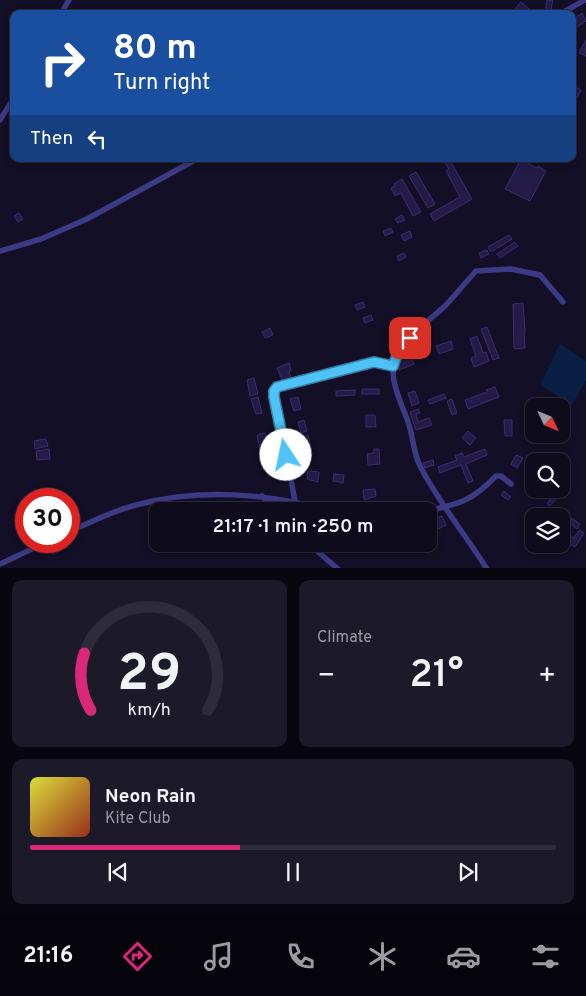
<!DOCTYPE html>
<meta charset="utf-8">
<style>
:root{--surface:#0e0b1c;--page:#1c1929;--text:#f1f3f6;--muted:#9b9ba3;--line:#2e2b3b;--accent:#db2777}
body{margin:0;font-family:Overpass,sans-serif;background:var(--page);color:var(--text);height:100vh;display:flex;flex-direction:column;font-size:19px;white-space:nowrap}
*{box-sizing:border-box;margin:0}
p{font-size:16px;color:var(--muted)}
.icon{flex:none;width:28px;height:28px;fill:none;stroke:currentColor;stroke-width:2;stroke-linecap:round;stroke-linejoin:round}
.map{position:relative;height:568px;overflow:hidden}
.drawer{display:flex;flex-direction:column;gap:12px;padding:12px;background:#08060f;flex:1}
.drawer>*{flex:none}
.top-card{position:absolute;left:10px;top:10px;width:566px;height:152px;border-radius:10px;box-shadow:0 2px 8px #0003,0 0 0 1px var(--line);background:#1a4fa0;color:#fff;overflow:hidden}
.needle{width:32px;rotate:133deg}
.tools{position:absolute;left:525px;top:398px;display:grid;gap:10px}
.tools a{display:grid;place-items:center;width:45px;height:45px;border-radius:10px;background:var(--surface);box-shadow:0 2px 8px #0003,0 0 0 1px var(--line);font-size:25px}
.speed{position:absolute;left:15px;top:488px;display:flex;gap:10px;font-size:25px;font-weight:700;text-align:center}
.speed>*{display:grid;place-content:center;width:65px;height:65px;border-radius:50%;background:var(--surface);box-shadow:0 2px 8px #0003,0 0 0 1px var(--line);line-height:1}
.speed .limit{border:8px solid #d22;background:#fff;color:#111}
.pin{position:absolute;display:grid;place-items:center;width:42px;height:42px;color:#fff;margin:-21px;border-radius:10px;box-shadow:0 2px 8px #0006}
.me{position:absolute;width:55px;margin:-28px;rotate:349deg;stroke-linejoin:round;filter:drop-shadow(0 0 4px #0008)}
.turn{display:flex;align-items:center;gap:18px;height:105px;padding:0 20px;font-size:22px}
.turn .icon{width:65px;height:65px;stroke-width:2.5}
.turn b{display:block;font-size:35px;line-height:42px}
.then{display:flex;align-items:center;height:48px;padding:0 20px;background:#0003;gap:10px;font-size:19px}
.big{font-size:38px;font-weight:600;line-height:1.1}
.drawer .tile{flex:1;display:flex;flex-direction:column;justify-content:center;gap:8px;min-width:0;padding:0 18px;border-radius:10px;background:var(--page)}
.drawer .dial{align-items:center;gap:0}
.dial svg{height:130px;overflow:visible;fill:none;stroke:var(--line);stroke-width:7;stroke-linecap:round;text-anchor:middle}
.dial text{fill:var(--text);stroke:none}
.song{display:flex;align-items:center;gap:15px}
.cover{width:60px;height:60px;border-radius:8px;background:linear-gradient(135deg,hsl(60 70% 55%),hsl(10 70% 35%))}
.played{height:5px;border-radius:2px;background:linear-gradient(90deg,var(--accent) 40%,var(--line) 40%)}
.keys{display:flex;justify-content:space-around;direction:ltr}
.heat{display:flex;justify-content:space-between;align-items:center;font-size:28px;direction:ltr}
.drawer .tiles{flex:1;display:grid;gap:12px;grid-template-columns:1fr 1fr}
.tile:last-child{grid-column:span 2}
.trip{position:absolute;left:149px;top:502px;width:288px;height:50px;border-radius:10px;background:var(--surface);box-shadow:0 2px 8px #0003,0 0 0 1px var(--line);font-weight:600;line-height:50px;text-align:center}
.tabs{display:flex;height:80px;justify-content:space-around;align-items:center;background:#06040b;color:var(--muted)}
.tabs .icon{width:35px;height:35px}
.tabs .active{color:var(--accent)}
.tabs b{font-size:22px;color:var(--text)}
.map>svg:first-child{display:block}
</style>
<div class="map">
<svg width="586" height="569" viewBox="0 0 586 569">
<rect width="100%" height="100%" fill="#130f26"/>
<!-- water -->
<polygon fill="#0a1f44" points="560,344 586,361 586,380 572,405 540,385"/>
<!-- building -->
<g fill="#241b47" stroke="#3b2d73">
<polygon points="547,0 553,0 550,14 545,13"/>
<polygon points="521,2 531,11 528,14 521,14 515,9"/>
<polygon points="582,13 586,21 572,30 572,20"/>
<polygon points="586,40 586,56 579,53"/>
<polygon points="574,86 581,90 572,107 572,90"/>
<polygon points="449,159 472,199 434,221 430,214 460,197 446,171 449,169 444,161"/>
<polygon points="521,159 537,168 538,166 546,171 530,201 505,189"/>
<polygon points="416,172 435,204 428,208 409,176"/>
<polygon points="402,179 421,212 413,216 401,193 395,196 391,188 395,186 394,184"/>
<polygon points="19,213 23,219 18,222 14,216"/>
<polygon points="402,215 405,220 398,223 395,219"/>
<polygon points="391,228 393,232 385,236 383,231"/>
<polygon points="410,231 412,237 404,241 401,235"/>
<polygon points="509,235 512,239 491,252 488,247"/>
<polygon points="515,242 518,246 500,258 497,254"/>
<polygon points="487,250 489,254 481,258 479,253"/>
<polygon points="404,253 406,257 399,261 397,256"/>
<polygon points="363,302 365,307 357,310 355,305"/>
<polygon points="523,303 525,331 524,331 525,348 514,349 513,304"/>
<polygon points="371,315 373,320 365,323 363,318"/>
<polygon points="487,327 499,358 493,360 481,329"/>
<polygon points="270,328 273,335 265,338 262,332"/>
<polygon points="477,336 483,353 486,352 489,361 474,367 471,358 476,356 470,339"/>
<polygon points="451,341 453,349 439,354 436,346"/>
<polygon points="410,355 414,364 399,370 396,361"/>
<polygon points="289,363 291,371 289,371 291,378 283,382 277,368"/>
<polygon points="254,378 258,394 250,396 247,380"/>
<polygon points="495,387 499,397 468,409 465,400 487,392 486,390"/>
<rect x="362" y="389" width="17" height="5"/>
<polygon points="355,390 355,395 336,396 336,391"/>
<polygon points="415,391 419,403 412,406 408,393"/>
<polygon points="444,394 446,398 430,404 428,400"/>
<polygon points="258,397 262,413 256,414 251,399"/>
<polygon points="298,397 301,409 294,411 290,399"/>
<polygon points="452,399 457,413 452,415 447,401"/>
<polygon points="418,409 420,413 416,414 418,422 429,418 432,425 416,430 410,412"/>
<polygon points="366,415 375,415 376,427 366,427"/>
<polygon points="304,420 307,431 301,433 298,422"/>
<polygon points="504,420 512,420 512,436 505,436"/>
<polygon points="468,431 476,438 470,445 462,438"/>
<polygon points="265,433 268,443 266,444 268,455 261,456 257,435"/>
<polygon points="308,435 311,447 305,448 302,437"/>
<polygon points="46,439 48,446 35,449 34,441"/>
<polygon points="49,449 50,459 37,460 36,451"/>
<polygon points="374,449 379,449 380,464 368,465 367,454 374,453"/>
<polygon points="485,449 487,455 466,464 473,481 468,483 461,465 440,473 438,467 457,460 455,456 462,453 464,457"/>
<polygon points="516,455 523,458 517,468 511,464"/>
<polygon points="433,460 434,465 425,468 423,463"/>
<polygon points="308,471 319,472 318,482 307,479"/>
<polygon points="334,474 344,475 343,483 333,481"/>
<polygon points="375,489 376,496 364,500 363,490"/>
<polygon points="504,491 511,497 508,500 501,495"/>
<polygon points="552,496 556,499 550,506 547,504"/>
<polygon points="442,516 446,525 434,531 429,521"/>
<polygon points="572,518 580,524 577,529 569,523"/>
<polygon points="579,530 584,533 575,547 564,541 568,535 574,538"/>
</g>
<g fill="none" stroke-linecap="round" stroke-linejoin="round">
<!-- street -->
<g stroke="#3d3a85" stroke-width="5.5">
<polyline points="61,14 69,0"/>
<polyline points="560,14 585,0"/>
<polyline points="0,120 14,98"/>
<polyline points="0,251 41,239 87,219 197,159"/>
<polyline points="262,496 277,511"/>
<polyline points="295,501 274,391 277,387 286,384 374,362 393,366"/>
<path d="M427,511C459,504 472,501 496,476H501L511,484"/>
<path d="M69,532C91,522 112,511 136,505C202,487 267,494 333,511"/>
<polyline points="309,544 338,569"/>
<polyline points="0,564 49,541"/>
<path d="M487,569C465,534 439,503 420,466C413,452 413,434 407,419C399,398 385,371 399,350C409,333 432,319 446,305C456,294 466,282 476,271L511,269L540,275L563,302"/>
</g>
</g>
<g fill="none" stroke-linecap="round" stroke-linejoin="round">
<!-- route casing -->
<g stroke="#337fa1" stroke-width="12">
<polyline id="route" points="286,455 274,397 274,391 277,387 374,362 393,366 399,350 410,338"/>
</g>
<!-- route -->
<use href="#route" stroke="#4fc3f7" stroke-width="9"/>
</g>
</svg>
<div class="tools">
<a><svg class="needle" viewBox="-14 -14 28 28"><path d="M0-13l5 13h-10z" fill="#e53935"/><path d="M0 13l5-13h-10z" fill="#9b9ba3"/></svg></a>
<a><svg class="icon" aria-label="search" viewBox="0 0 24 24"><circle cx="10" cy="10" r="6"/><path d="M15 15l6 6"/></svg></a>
<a><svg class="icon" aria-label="layers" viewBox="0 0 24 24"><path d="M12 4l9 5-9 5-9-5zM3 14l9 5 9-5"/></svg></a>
</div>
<div class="speed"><div class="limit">30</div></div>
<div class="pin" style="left:410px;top:338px;background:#d93025"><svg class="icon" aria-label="arrive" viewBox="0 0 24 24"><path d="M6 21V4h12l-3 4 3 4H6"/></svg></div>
<svg class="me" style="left:286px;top:455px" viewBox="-20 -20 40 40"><circle r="19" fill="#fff"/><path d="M0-13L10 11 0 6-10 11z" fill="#4fc3f7"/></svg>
<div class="trip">21:17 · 1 min · 250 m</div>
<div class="top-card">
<div class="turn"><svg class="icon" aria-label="right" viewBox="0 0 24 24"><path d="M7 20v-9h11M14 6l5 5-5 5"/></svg><div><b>80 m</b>Turn right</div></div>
<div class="then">Then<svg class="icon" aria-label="left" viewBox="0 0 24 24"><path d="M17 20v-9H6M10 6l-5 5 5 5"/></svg></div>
</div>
</div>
<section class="drawer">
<div class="tiles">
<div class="tile dial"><svg viewBox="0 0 100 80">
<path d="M14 69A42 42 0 1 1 86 69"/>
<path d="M14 69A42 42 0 0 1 10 34" stroke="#db2777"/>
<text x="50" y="56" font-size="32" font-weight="700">29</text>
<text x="50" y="72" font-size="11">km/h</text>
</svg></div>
<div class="tile"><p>Climate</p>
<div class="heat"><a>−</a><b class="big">21°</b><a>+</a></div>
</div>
<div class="tile">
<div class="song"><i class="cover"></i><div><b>Neon Rain</b><p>Kite Club</p></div></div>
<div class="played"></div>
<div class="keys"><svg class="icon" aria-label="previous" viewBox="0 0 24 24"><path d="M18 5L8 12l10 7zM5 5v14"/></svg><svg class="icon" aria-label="pause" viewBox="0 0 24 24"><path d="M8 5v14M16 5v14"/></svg><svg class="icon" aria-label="next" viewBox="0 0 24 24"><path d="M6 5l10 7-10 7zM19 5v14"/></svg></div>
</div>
</div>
</section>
<nav class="tabs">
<b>21:16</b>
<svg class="icon active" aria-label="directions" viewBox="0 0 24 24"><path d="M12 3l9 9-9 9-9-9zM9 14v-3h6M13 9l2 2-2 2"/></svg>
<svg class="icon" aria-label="music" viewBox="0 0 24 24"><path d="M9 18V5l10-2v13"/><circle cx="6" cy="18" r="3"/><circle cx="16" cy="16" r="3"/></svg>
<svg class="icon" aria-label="phone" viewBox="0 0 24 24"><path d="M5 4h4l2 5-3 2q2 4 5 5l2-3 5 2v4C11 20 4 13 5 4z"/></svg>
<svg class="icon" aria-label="climate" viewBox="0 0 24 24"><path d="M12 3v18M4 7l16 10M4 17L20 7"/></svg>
<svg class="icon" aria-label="car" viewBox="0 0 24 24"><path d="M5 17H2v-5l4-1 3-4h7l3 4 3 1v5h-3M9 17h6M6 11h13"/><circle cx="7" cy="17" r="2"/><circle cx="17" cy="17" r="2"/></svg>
<svg class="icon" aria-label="filters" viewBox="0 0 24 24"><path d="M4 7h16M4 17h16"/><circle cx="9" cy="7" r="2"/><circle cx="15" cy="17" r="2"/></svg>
</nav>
